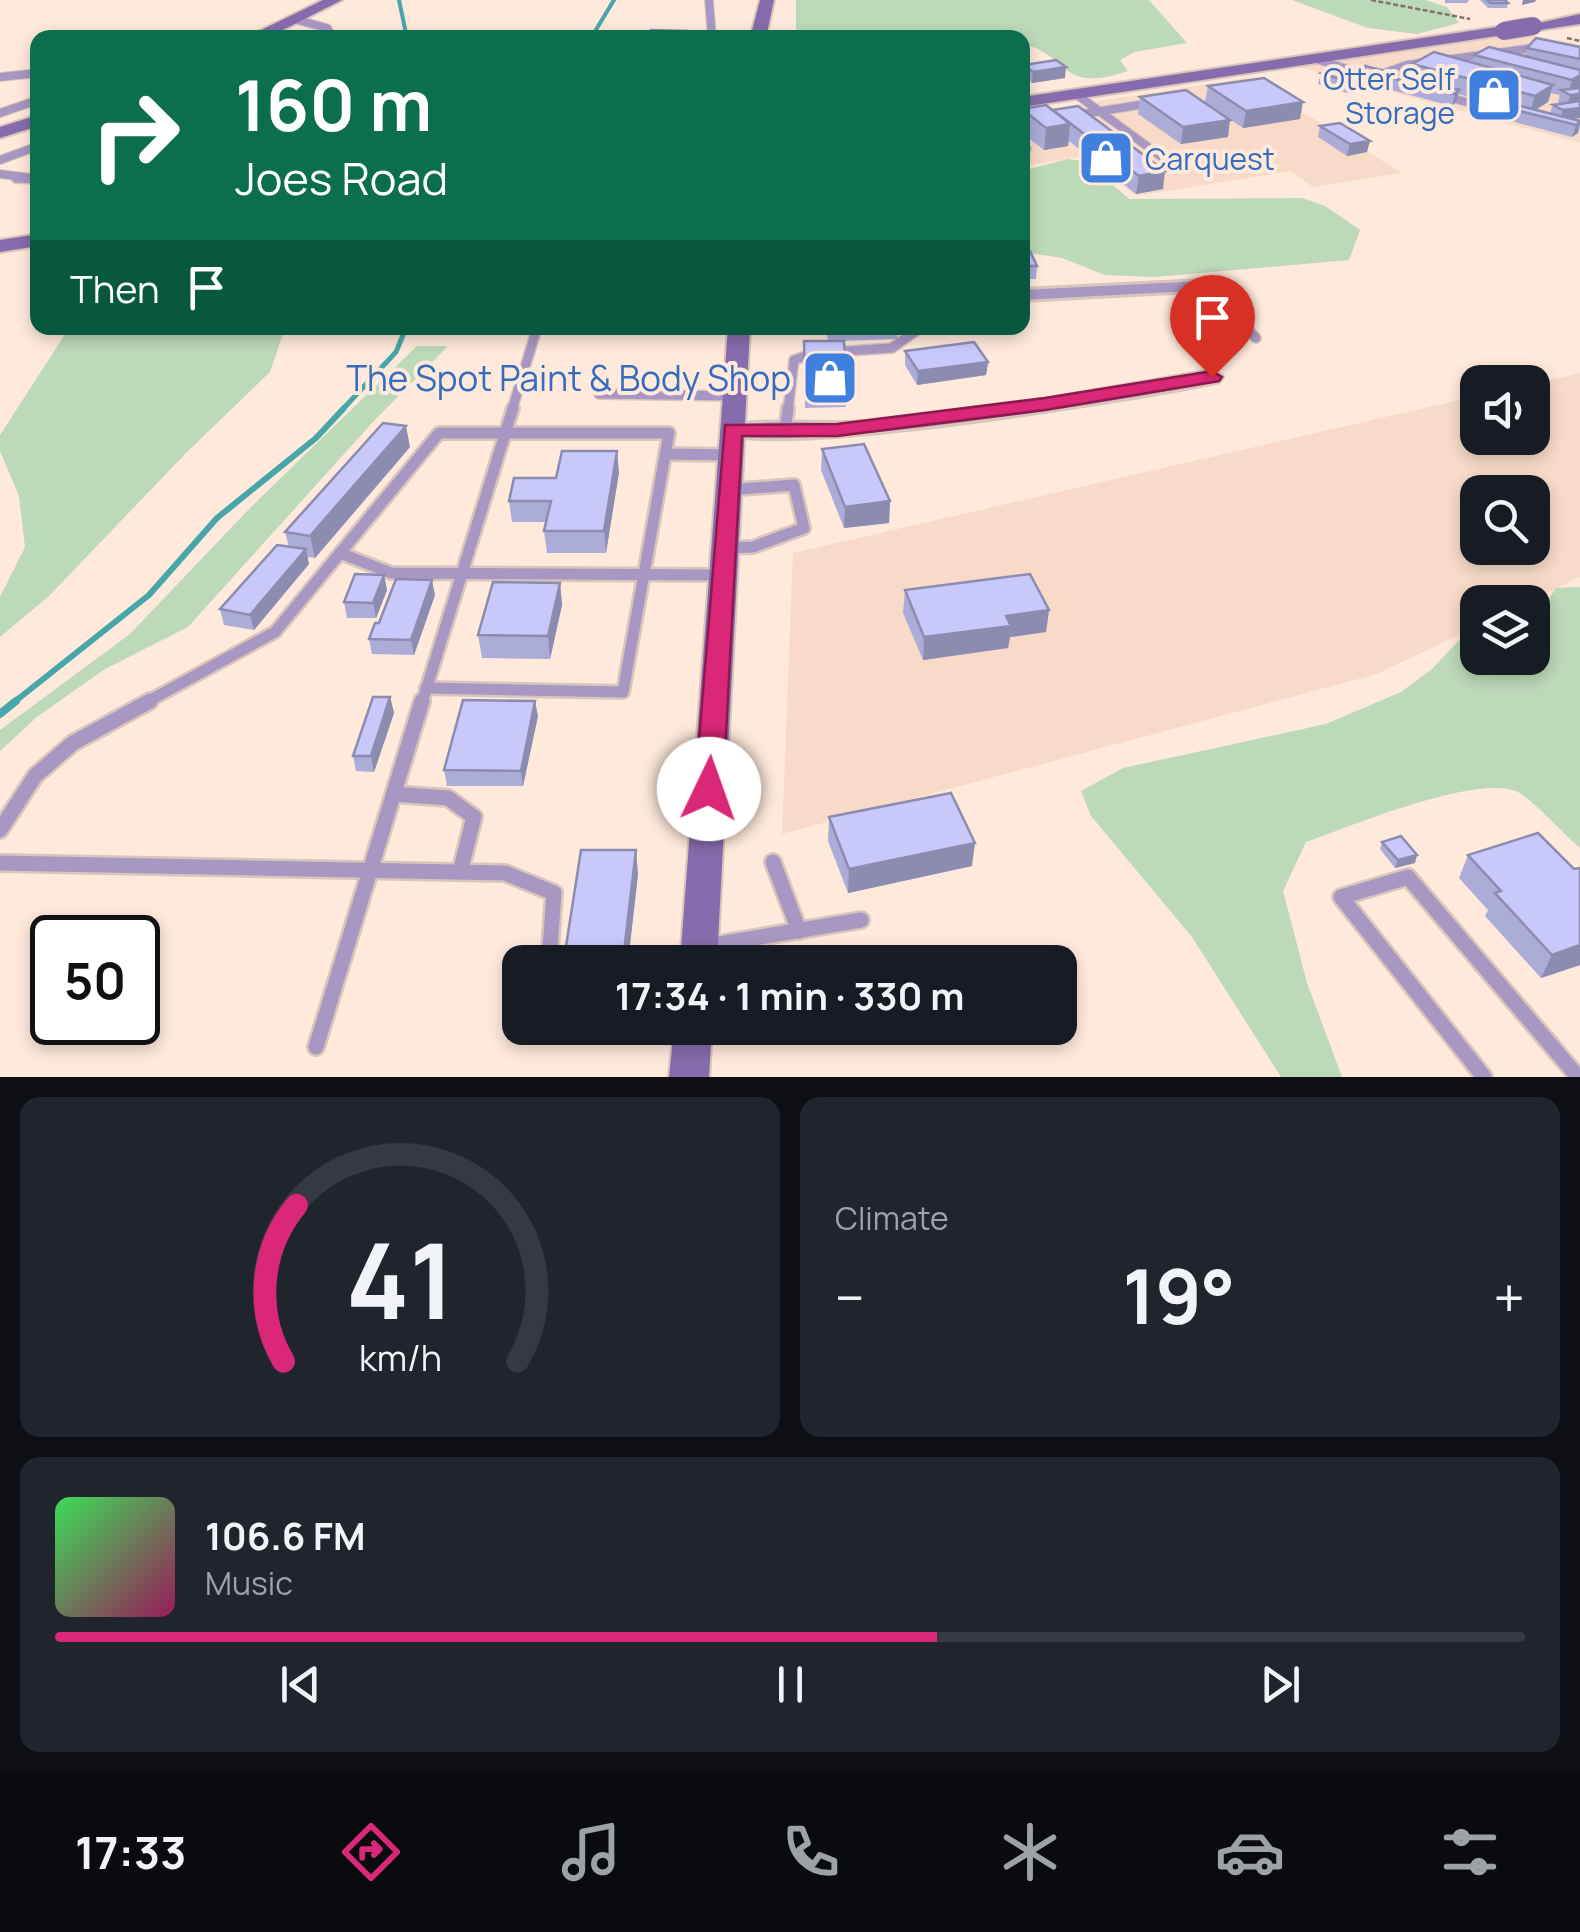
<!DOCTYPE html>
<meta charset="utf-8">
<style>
:root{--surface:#171b24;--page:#20242c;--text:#f1f3f6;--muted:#9ea1a6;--line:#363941;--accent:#db2777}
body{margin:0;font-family:Manrope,sans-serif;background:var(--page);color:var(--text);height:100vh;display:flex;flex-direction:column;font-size:38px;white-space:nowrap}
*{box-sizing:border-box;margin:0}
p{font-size:32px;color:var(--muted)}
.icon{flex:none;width:55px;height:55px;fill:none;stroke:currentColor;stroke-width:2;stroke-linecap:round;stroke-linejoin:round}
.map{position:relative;height:1077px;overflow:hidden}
.details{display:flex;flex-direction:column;gap:20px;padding:20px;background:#0d0f14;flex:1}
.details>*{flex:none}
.banner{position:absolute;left:30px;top:30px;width:1000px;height:305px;border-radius:20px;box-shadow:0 5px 15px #0003;background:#0b6e4f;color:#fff;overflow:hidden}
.controls{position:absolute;left:1460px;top:365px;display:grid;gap:20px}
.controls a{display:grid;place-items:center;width:90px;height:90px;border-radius:20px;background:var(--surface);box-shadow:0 5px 15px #0003;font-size:50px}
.speed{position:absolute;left:30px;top:915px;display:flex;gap:20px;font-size:50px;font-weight:700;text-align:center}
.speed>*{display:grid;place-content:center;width:130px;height:130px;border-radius:50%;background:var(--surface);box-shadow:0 5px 15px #0003;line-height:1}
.speed .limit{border:5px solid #111;border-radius:15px;background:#fff;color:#111}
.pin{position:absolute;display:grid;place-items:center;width:85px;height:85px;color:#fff;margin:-102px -42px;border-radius:50% 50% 50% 0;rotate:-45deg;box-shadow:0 0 10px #0007}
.pin .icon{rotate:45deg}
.me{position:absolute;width:110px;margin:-55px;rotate:3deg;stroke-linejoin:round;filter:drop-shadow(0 0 8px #0008)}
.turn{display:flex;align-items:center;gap:35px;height:210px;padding:0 40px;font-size:45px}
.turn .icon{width:130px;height:130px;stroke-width:2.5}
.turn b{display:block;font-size:70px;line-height:85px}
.then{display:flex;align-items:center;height:95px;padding:0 40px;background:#0003;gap:20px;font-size:38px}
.big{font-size:75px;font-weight:700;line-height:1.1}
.details .widget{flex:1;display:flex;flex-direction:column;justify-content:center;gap:15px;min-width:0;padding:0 35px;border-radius:20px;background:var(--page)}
.details .dial{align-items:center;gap:0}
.dial svg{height:260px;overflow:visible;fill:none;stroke:var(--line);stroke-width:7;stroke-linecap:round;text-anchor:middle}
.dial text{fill:var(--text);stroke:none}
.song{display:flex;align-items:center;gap:30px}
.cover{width:120px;height:120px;border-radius:15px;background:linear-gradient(135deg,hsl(130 70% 55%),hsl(330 70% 35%))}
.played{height:10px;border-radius:5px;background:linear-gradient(90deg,var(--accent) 60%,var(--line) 60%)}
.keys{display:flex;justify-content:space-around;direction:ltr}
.heat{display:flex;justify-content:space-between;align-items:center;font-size:55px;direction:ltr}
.details .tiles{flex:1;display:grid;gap:20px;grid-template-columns:1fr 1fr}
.widget:last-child{grid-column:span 2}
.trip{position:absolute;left:502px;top:945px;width:575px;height:100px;border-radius:20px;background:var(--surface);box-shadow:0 5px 15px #0003;font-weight:700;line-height:100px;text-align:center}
.dock{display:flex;height:160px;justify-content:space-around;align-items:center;background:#090b0e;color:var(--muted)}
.dock .icon{width:70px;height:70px}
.dock .active{color:var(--accent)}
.dock b{font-size:45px;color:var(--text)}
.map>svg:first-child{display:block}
</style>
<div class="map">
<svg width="1580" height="1077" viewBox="0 0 1580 1077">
<rect width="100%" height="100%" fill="#fee9db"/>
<!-- built -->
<g fill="#f7dbc8" fill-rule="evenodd">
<polygon points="1524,34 1580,44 1580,143 1299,67"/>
<polygon points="1247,78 1402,173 1313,187 1290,171 1136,196 1085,156 1023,166 1023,113"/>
<path d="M1580,373V577L1527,602H1478L1477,626L1377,674L782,834L793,553L1477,396L1478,438H1532L1533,384ZM1478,492H1532V548H1478Z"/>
</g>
<!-- green -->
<g fill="#bcd9b8">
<path d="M796,0H1149L1187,43L1134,52L1120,60L1128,71C1058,94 1074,57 1023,44L1022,38H796Z"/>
<polygon points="1292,0 1425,0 1447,7 1459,23 1417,34 1368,28"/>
<polygon points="1068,159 1086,161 1129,199 1302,198 1325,206 1360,230 1349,260 1155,277 1105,275 1062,258 1023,252 1022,171"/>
<polygon points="63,328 285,328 270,372 187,452 49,596 0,637 0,597 25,547 19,496 0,451 0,435 64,336"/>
<polygon points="417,346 448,346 372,423 188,627 105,669 38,716 0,751 0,730 130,634 250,508"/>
<path d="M1580,587V848C1567,837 1529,796 1516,791C1473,775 1351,826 1306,842L1283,891L1307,983L1342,1077H1281L1192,937L1091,816L1081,791L1123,768L1326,724L1401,692L1432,669L1467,632L1477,629L1478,658H1532L1533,612L1542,609L1556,588Z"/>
</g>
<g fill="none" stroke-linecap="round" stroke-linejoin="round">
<!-- stream-far3 -->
<g stroke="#47a6a9" stroke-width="4">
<polyline points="399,0 407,38"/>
<polyline points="591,38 614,0"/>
</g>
<!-- stream-far2 -->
<polyline stroke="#47a6a9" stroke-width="5" points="342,410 396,352 406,328"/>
<!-- stream-far1 -->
<polyline stroke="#47a6a9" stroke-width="6" points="13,703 149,595 217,518 316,438 344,408"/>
<!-- stream -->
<polyline stroke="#47a6a9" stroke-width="8" points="0,714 16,701"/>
<!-- service-far3 casing -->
<g stroke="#d9c6ba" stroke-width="10">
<g id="service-far3">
<polyline points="709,0 712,38"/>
<polyline points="294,19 327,28 330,33 323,38"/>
<polyline points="1316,59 1378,79"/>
<polyline points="0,77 38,73"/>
<polyline points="1373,77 1407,65 1541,47"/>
<polyline points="1076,94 1174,166 1151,172"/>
<polyline points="1444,96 1489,108"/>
<polyline points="0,113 38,100"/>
<polyline points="1076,115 1152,103"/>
<polyline points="1022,145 1027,149"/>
<polyline points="0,160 38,146"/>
<polyline points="0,174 38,179"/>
</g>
</g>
<!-- service-far2 casing -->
<g stroke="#d9c6ba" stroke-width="12">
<g id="service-far2">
<polyline points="16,178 38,179"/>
<polyline points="1203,286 1256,338"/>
<polyline points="834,352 892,348 920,328"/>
<polyline points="599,394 734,396"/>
<polyline points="512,410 537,328"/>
<polyline points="788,410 794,360 815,353"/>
</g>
</g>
<!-- service-far1 casing -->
<g stroke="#d9c6ba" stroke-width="16">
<g id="service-far1">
<polyline points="785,432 788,408"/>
<polyline points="665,454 731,455"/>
<polyline points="724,548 753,547 804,528 794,485 728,490"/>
<polyline points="340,553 391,573 722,575"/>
<polyline points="145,703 275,632 439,433 669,433 623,692 426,688"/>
<polyline points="422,703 513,408"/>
</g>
</g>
<!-- service casing -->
<g stroke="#d9c6ba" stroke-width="20">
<g id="service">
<polyline points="394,794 448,798 474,817 460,872"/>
<polyline points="0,830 35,776 73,743 150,701"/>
<polyline points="773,862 799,931"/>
<polyline points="0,863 505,873 554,893 549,962"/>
<polyline points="707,946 861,920"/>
<polyline points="316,1047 422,701"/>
<polyline points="1484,1077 1341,897 1408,877 1578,1077"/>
</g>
</g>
<!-- minor casing -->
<g stroke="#d9c6ba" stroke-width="6">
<g id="minor">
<polygon points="1203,281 1209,282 1209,290 1022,300 1022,290"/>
<path d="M1212,371L1222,377L1219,381C1156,396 755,461 722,430C735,418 825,424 849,423C971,416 1092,391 1212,371Z"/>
</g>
</g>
<!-- secondary casing -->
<g stroke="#d9c6ba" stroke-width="4">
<g id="secondary">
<polygon points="323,0 342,0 267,38 245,38"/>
<polygon points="760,0 774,0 766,38 750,38"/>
<polygon points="1580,14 1580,24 1533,31 1525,26"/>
<polygon points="1504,26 1510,28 1510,34 1022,107 1022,97"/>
<polygon points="38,115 38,126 0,138 0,127"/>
<polygon points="38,234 38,246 0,252 0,240"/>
<polygon points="728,328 750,328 717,962 680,962"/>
<polygon points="674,1028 712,1028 709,1077 669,1077"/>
</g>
</g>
<!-- path -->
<g stroke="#81736a" stroke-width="2.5" stroke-dasharray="5 2.5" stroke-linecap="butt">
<polyline points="1371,0 1470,19"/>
<polyline points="1567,38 1580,41"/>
</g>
<!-- service-far3 -->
<use href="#service-far3" stroke="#a897c3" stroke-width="8"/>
<!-- service-far2 -->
<use href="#service-far2" stroke="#a897c3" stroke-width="9"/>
<!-- service-far1 -->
<use href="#service-far1" stroke="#a897c3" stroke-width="11"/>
<!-- service -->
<use href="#service" stroke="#a897c3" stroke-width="15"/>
<!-- minor -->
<use href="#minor" fill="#a897c3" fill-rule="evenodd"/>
<!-- secondary -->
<use href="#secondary" fill="#876cad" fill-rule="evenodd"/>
<!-- secondary-bridge casing -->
<g stroke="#d9c6ba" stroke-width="20" stroke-linecap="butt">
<polyline id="secondary-bridge" points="1504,31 1533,26"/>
</g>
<!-- secondary-bridge -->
<use href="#secondary-bridge" stroke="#876cad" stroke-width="18"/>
</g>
<!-- wall -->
<g fill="#acacd8" fill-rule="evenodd">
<polygon points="1445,0 1469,0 1467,3 1445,3"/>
<polygon points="1480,0 1505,0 1508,3 1507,8 1488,8"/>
<path d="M1580,47V118L1574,119L1580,121V125L1578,133L1572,137L1472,111L1475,100L1477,99L1459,94L1457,101L1452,106L1361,82L1365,66L1409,77L1412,64L1472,62L1474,55L1525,56L1527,48ZM1551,93L1560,95L1558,102L1562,104L1553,105L1550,113L1536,110L1548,102Z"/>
<polygon points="1024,65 1065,78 1032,83 1023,76"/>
<polygon points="1321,73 1361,77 1358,88 1347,93 1318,84"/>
<polygon points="1208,86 1300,119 1243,128 1205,102"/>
<polygon points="1140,97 1228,137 1181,144 1138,114"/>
<polygon points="1046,105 1163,189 1136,194 1069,141 1068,146 1044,150 1022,133 1022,108"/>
<polygon points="1320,126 1367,152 1347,156 1318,137"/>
<polygon points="1022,251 1037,266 1036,279 1022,279"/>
<polygon points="826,328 897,328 897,339 841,341 847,387 846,407 805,408 804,341 828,341"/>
<polygon points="905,351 988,362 986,375 917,385 905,365"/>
<polygon points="410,447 315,558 307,557 309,564 254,630 224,625 220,609 289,547 285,532"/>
<polygon points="822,449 890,501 889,523 844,528 821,470"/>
<polygon points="619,472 606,553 547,553 544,531 546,522 512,522 509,501 556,478"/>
<polygon points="384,575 387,590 376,618 347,618 344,602"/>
<polygon points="560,583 562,605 550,659 482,658 478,635"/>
<polygon points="905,590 1049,610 1046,632 1010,637 1008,648 923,660 903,613"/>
<polygon points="435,595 414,655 372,654 369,639 379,623"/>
<polygon points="390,697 394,713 374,772 356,771 353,756"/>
<polygon points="538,716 523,786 447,786 444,770"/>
<polygon points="829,817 972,866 848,893 828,841"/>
<polygon points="1382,842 1415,863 1395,868 1380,849"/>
<polygon points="1468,855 1574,869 1580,965 1541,978 1485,916 1488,910 1459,878"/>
<polygon points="638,874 628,962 565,962 564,959"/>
</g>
<!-- shaded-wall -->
<g fill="#8c8cb0">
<polygon points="1523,0 1536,0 1535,2 1522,5"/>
<polygon points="1066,67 1065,78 1032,83 1033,72"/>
<polygon points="1580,75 1580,89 1568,94 1572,80"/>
<polygon points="1361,77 1358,88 1347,93 1349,82"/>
<polygon points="1553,85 1548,102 1530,113 1535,96"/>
<polygon points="1459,90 1457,101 1452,106 1455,94"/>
<polygon points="1580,94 1580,105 1567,106 1570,95"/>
<polygon points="1303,102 1300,119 1243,128 1246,111"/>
<polygon points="1580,108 1580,118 1559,121 1563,110"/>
<polygon points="1230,120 1228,137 1181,144 1183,127"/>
<polygon points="1580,122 1578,133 1572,137 1576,125"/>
<polygon points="1070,124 1068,146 1044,150 1046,128"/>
<polygon points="1370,141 1367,152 1347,156 1350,144"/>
<polygon points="1165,171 1163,189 1136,194 1139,176"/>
<polygon points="988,362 986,375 917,385 918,371"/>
<polygon points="406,426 410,447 315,558 310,536"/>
<polygon points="617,451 619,472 606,553 604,531"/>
<polygon points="890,501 889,523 844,528 845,507"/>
<polygon points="306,549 309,564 254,630 250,615"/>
<polygon points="384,575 387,590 376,618 373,603"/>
<polygon points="432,580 435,595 414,655 411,640"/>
<polygon points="560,583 562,605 550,659 548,636"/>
<polygon points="1049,610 1046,632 1010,637 1008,648 923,660 924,637 1006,616"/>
<polygon points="390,697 394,713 374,772 371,756"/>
<polygon points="535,701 538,716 523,786 521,771"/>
<polygon points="975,843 972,866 848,893 849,869"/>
<polygon points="636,850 638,874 628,962 624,962"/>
<polygon points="1417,855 1415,863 1395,868 1398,860"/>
<polygon points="1580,945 1580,965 1541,978 1552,955"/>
</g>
<!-- building -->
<g fill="#c8c8fb" stroke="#8c8cb0" stroke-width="2.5">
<polygon points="1487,0 1505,0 1508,3 1490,3"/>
<polygon points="651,30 687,31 684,38 647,38"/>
<polygon points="1536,38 1580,47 1580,59 1527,48"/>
<polygon points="1489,47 1580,70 1580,75 1572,80 1474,55"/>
<polygon points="1434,52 1553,85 1535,96 1412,64"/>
<polygon points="1056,60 1066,67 1033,72 1024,65"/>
<polygon points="1365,66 1459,90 1455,94 1364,71"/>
<polygon points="1333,68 1361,77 1349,82 1321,73"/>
<polygon points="1264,78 1303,102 1246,111 1208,86"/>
<polygon points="1580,88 1580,94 1570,95 1561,90"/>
<polygon points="1186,90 1230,120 1183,127 1140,97"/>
<polygon points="1481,96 1580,121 1580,122 1576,125 1475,100"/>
<polygon points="1580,101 1580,108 1563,110 1553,105"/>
<polygon points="1046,105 1070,124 1046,128 1022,109"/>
<polygon points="1078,106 1165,171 1139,176 1053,110"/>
<polygon points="1340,123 1370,141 1350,144 1320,126"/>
<polygon points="1022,251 1030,251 1037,266 1022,266"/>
<polygon points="804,341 844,341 847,387 805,387"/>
<polygon points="974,342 988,362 918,371 905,351"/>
<polygon points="383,423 406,426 310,536 285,532"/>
<polygon points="864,444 890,501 845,507 822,449"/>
<polygon points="562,451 617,451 604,531 544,531 551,501 509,501 514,478 556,478"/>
<polygon points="277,545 306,549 250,615 220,609"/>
<polygon points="355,574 384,575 373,603 344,602"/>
<polygon points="1030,574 1049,610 1006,616 1011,626 924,637 905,590"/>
<polygon points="396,579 432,580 411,640 369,639 375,623 379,623"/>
<polygon points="493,582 560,583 548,636 478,635"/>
<polygon points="373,697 390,697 371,756 353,756"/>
<polygon points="463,700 535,701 521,771 444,770"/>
<polygon points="951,793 975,843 849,869 829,817"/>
<polygon points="1538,833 1574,869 1580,868 1580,945 1552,955 1495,893 1501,891 1468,855"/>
<polygon points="1401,836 1417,855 1398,860 1382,842"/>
<polygon points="581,850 636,850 623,960 564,959"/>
</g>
<!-- route -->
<polygon fill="#db2777" stroke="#8e194d" stroke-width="2.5" points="1212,371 1222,377 1219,381 1045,410 837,436 742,436 723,789 719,796 699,796 695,789 725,425 837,424 1045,398"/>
<!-- icons -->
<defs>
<g id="shop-square" transform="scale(2.875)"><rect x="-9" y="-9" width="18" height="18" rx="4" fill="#3f7fe0" stroke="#fee9db"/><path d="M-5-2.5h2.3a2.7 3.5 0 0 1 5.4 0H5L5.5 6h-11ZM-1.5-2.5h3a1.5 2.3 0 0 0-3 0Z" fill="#fff"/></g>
</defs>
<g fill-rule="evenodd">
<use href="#shop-square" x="1494" y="95"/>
<use href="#shop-square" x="1106" y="158"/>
<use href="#shop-square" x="830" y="378"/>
</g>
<g text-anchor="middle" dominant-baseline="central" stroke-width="8" stroke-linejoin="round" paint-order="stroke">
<!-- far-shop labels -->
<g font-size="30" fill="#366cbe" stroke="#fee9db" text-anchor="end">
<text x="1455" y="78">Otter Self<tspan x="1455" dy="34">Storage</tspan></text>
<text x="1145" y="158" text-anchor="start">Carquest</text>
</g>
<!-- shop labels -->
<g font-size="35" fill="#366cbe" stroke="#fee9db" text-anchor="end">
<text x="791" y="378">The Spot Paint &amp; Body Shop</text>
</g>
</g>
</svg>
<div class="controls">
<a><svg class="icon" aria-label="sound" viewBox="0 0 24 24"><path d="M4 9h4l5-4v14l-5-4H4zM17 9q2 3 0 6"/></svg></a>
<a><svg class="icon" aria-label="search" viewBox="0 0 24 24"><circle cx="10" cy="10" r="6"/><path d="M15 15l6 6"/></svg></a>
<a><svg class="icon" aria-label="layers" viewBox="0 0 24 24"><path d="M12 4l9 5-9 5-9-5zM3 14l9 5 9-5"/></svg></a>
</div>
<div class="speed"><div class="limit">50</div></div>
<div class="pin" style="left:1212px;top:377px;background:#d93025"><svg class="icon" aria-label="arrive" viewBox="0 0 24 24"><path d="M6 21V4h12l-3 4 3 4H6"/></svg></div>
<svg class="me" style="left:709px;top:789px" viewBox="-20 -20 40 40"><circle r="19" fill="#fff"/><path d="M0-13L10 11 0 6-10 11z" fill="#db2777"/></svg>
<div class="trip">17:34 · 1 min · 330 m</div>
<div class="banner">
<div class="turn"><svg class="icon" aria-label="right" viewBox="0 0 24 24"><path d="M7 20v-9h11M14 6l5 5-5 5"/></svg><div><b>160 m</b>Joes Road</div></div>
<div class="then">Then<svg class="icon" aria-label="arrive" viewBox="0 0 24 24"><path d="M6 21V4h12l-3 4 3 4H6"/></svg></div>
</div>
</div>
<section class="details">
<div class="tiles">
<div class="widget dial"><svg viewBox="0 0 100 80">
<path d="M14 69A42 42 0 1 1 86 69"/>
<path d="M14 69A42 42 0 0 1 18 21" stroke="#db2777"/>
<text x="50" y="56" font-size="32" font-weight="700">41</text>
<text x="50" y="72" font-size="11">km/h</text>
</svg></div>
<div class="widget"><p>Climate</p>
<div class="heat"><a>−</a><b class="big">19°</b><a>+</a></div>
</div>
<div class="widget">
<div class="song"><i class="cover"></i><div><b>106.6 FM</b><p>Music</p></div></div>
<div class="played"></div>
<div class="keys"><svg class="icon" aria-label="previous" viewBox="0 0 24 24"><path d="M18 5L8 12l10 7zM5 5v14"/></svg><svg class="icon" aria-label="pause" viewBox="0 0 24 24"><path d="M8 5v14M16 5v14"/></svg><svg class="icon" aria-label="next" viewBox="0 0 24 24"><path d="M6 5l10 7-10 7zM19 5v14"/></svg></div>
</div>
</div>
</section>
<nav class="dock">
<b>17:33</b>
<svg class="icon active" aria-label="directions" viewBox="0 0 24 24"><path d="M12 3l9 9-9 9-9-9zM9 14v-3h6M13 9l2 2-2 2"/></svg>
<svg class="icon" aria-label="music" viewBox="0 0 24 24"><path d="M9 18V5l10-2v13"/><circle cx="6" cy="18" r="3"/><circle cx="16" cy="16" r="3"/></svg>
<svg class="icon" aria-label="phone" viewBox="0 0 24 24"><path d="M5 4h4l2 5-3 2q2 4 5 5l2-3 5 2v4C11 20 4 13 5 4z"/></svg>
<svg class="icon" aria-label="climate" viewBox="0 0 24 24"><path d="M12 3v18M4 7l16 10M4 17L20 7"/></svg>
<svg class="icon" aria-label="car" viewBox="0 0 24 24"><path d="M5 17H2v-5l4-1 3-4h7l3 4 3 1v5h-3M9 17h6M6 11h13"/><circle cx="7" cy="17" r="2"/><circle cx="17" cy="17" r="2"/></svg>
<svg class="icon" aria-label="filters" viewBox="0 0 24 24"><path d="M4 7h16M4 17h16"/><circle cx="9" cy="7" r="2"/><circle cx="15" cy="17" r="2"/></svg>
</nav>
